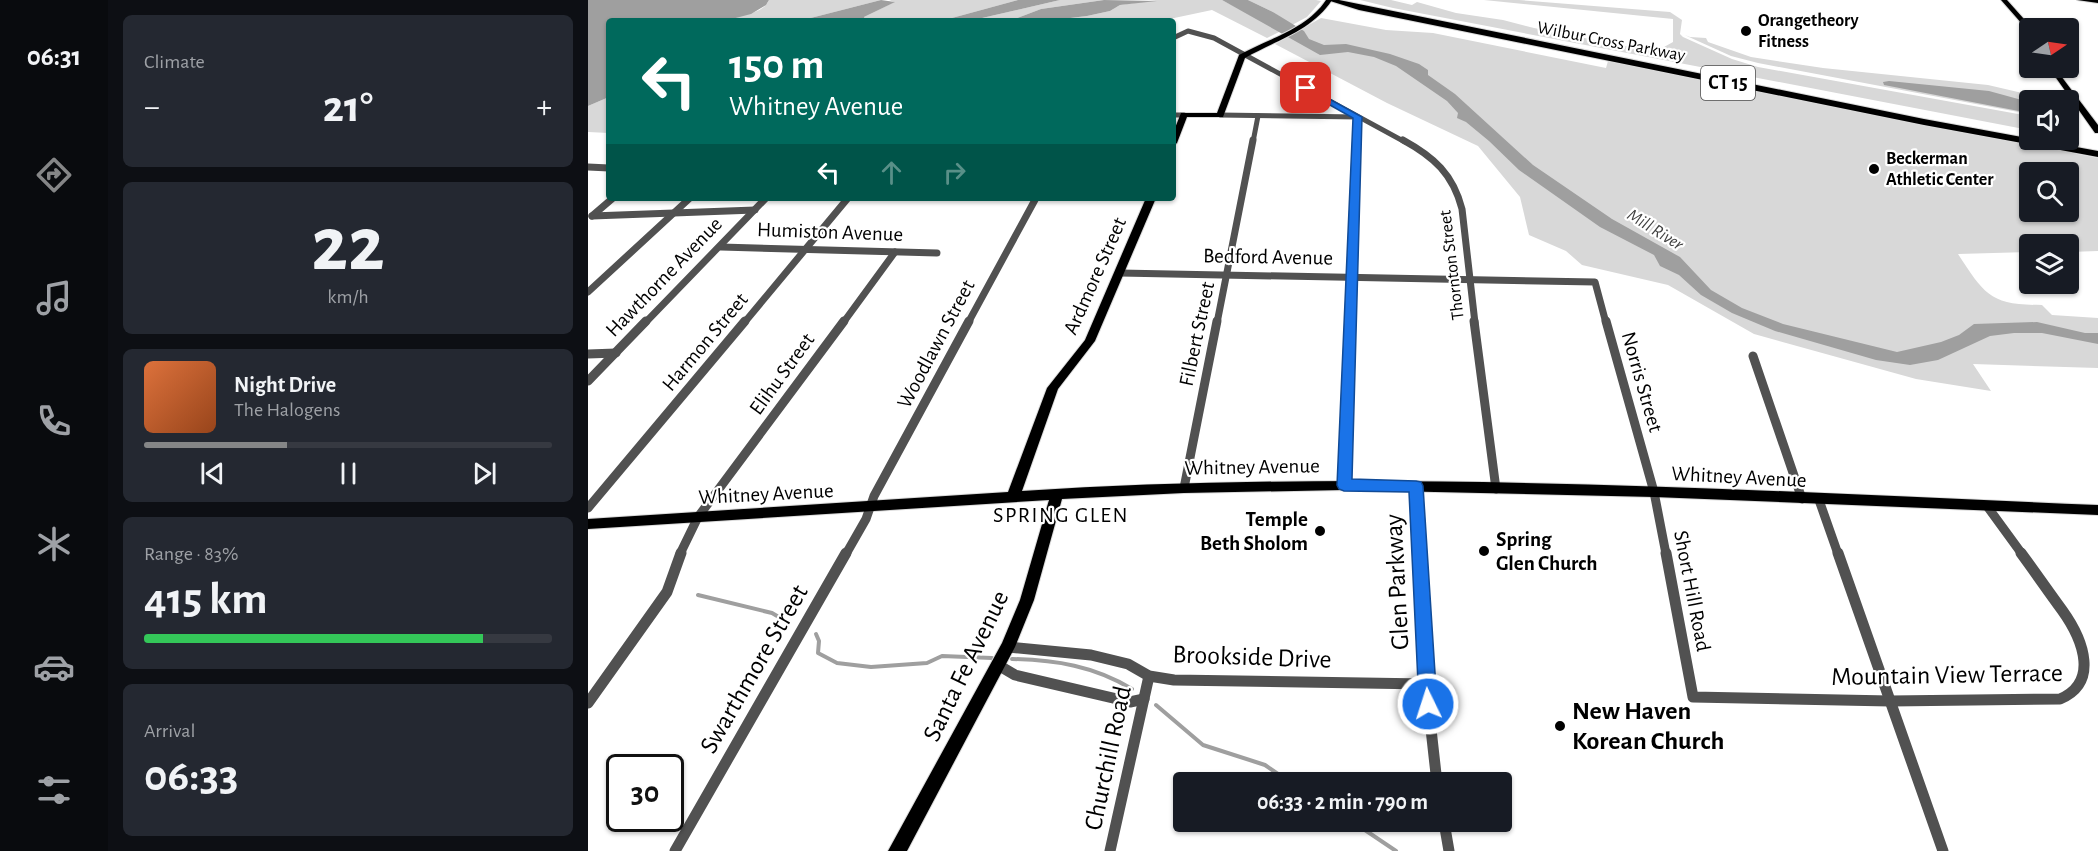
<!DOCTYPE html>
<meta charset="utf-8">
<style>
:root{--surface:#171b24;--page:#242831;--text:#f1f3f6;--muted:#9ea1a6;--line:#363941;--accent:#858687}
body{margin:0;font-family:"Alegreya Sans",sans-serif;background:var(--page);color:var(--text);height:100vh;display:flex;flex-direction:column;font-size:22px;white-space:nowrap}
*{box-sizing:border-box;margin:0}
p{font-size:20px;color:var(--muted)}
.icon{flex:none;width:33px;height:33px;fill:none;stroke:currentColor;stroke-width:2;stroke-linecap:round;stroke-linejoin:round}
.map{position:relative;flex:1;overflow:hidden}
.drawer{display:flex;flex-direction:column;gap:15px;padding:15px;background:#0d0f14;width:480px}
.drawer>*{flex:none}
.top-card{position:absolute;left:18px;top:18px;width:570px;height:183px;border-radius:6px;box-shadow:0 2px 4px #0004;background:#00695c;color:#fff;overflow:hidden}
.needle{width:39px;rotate:77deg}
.tools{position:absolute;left:1431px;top:18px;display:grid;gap:12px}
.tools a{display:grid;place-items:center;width:60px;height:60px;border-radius:6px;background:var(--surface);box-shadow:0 2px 4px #0004;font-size:30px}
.speed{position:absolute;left:18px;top:754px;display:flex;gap:12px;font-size:30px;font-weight:700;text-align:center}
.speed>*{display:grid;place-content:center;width:78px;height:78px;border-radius:50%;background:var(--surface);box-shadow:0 2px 4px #0004;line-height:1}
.speed .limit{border:3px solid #111;border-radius:9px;background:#fff;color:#111}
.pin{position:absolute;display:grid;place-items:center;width:51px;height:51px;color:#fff;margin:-26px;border-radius:12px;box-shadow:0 3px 9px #0006}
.me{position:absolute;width:66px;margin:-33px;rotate:356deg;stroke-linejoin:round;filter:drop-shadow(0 0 4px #0008)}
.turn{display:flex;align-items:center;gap:21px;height:126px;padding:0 24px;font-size:27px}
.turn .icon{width:78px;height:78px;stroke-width:2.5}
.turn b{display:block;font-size:42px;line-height:51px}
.lanes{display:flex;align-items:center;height:57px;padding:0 24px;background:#0003;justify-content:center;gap:30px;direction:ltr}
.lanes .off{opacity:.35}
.big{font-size:45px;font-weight:700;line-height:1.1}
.drawer .widget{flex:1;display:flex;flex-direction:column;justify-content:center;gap:9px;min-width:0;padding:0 21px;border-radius:9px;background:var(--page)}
.drawer .dial{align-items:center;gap:0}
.dial b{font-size:78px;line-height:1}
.song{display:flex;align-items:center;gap:18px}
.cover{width:72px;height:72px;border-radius:9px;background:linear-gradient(135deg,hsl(20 70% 55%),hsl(20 70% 35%))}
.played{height:6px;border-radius:3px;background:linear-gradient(90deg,var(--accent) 35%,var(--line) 35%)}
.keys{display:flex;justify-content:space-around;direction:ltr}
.heat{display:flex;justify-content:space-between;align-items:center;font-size:33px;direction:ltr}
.charge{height:9px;border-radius:4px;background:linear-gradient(90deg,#34c759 83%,var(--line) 0)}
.trip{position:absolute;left:585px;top:772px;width:339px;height:60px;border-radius:6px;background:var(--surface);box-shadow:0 2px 4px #0004;font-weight:700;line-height:60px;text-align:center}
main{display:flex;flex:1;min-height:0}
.tab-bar{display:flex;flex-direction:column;width:108px;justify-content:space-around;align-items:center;background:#090b0e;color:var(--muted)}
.tab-bar .icon{width:42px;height:42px}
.tab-bar .active{color:var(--accent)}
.tab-bar b{font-size:27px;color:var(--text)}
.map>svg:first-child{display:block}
</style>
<main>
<nav class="tab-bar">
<b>06:31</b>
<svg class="icon active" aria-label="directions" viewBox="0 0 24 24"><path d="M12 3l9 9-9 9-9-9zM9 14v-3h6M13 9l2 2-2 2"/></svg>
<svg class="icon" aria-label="music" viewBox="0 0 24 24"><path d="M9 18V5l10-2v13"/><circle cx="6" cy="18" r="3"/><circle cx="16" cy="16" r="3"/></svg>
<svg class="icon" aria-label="phone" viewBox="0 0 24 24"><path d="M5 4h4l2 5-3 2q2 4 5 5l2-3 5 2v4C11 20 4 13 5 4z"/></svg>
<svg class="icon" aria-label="climate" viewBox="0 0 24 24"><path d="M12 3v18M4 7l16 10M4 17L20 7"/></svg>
<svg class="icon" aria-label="car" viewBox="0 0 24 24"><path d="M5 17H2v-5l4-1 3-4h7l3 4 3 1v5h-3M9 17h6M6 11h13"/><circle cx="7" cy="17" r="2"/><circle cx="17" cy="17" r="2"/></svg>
<svg class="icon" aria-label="filters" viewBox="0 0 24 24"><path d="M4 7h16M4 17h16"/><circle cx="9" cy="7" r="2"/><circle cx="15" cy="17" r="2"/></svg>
</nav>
<section class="drawer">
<div class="widget"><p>Climate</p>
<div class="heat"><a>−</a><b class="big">21°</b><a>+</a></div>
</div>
<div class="widget dial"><b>22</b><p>km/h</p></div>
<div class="widget">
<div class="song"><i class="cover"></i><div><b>Night Drive</b><p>The Halogens</p></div></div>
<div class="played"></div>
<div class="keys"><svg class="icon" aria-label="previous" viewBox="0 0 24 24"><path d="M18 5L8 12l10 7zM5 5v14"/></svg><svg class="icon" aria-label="pause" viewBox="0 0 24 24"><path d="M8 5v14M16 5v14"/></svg><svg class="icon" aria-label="next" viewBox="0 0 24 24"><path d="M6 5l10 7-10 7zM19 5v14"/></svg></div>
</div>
<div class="widget"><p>Range · 83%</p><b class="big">415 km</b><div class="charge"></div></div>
<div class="widget"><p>Arrival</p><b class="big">06:33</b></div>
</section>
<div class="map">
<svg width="1510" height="851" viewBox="0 0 1510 851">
<rect width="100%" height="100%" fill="#fff"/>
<!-- green -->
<g fill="#d8d8d8" fill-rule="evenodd">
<path d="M181,0H293L211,21H136C150,14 174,16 181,0Z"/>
<polygon points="301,0 430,0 353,21 326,21 329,18 278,21 276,17 306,2"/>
<polygon points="472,0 516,0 453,9 421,21 381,21"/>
<polygon points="568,0 634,0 693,31 679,38 624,10 572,21 457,21 499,16 522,11 532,5"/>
<polygon points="660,0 728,0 733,1 719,17 704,25 685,12"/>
<polygon points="772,0 803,0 824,5 829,2 868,13 915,20 946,28 1052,49 1076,47 1085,42 1085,19 896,0 931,0 1082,12 1094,20 1092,34 1095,37 1144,59 1170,67 1441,116 1441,130 805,8"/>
<path d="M733,18L798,30L845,33L1018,68L1020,61L1510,158V251L1481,252L1480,244H1442L1441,252L1370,254C1397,295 1402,305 1454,305L1464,315L1510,318V368L1385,364L1403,391L1328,379L1166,334L1080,285L994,265L978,251L941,235L932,197L890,146L799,103L687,44ZM1442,172H1480V212H1442Z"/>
<polygon points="1097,35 1102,37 1118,38 1120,42 1163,57 1235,68 1400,85 1430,92 1469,96 1478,100 1442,100 1441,114 1170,63 1143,56 1101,37"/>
<polygon points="21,97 21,133 0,132 0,106"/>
</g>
<!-- water -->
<g fill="#9f9f9f">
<polygon points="0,0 181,0 178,5 163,14 136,21 21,21 21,97 0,106"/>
<polygon points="293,0 307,2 276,17 278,21 211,21"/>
<polygon points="430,0 472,0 381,21 353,21"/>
<polygon points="516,0 569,1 532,5 522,11 499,16 457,21 421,21 453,9"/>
<polygon points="634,0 660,0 685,12 716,31 721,39 736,45 758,44 802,54 831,64 840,70 840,75 867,94 945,165 1024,219 1092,257 1123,290 1154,308 1195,324 1309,352 1353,342 1371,335 1386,324 1449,322 1497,333 1510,333 1510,344 1454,333 1426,333 1402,336 1350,360 1322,365 1288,360 1187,331 1144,313 1113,295 1091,275 1072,266 1066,255 1012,227 931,170 901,141 878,122 869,118 870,113 859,101 808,66 786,57 760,52 732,55"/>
<polygon points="1301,81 1401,91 1441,102 1441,113 1296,85 1295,82"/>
</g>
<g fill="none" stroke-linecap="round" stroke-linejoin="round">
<!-- stream -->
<g stroke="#9f9f9f" stroke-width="4">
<polyline points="110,595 184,613 201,623"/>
<polyline points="228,634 231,641 230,653 249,663 283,667 339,663 354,656 404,658"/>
<path d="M424,659C468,660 506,666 544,689"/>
<polyline points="568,705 615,745 677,765 703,783"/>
<polyline points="765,822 808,851"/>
</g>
<!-- major casing -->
<g stroke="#dbdbdb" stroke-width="2">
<g id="major">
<path d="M738,0H744C724,31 688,40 657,58L635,117H599L589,143L585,146V133L593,113H629L651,55C680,39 719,29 738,0Z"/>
<polygon points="1413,0 1419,0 1444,28 1442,28 1442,33"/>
<polygon points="1489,0 1510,0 1510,3"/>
<polygon points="1461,68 1467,68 1510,125 1510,133 1507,133"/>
<path d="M558,198H568L507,341L470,389L434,491C792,468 1152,490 1510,505V515L1066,497L756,490L596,493L474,499L446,600L427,647L319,851H300L414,643L432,600L461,500L0,529V519L420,492L459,388L497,340Z"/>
</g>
</g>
<!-- highway casing -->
<g stroke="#dbdbdb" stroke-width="2">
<polygon id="highway" points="739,0 751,0 1336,119 1510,151 1510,157 1336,125 771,10"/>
</g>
<!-- minor-far3 -->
<g stroke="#515151" stroke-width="5">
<polyline points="585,38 600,31 626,38 817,142"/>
<polyline points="585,115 596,115"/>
<polyline points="632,115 770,117 769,142"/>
<polyline points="665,142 670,116"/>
</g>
<!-- minor-far2 -->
<g stroke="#515151" stroke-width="7">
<path d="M815,140C846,157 865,174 874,209L887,323"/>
<polyline points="0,167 21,168"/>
<polyline points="4,216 167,210"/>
<polyline points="4,216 25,198"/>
<polyline points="133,247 349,253"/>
<polyline points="532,273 1007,282 1018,323"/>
<polyline points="0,292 102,198"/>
<polyline points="57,323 178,198"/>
<polyline points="156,323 260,198"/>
<polyline points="255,323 307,252"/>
<polyline points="380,323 448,198"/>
<polyline points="629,323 665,140"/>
<polyline points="762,323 769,140"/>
</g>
<!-- minor-far1 -->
<g stroke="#515151" stroke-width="9">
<polyline points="886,321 908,489"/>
<polyline points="1018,321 1066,492 1078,554"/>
<polyline points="0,354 28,353"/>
<polyline points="1165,356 1214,499"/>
<polyline points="0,381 58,321"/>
<polyline points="756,485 762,321"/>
<polyline points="828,487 831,554"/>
<polyline points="596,488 629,321"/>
<polyline points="1231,500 1250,554"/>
<polyline points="1399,506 1434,554"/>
<polyline points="0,508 157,321"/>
<polyline points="92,554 110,517 256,321"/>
<polyline points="258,554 278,519 286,496 381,321"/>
</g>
<!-- minor -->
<g stroke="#515151" stroke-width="11">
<polyline points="831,553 838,684 849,783"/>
<path d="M1078,553L1105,697L1302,701L1472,699C1510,683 1497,642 1474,610C1460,591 1447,572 1433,553"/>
<polyline points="1250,553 1355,851"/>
<polyline points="420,647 503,655 540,664 561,676 586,680 838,684"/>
<polyline points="410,665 427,675 542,702 556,699"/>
<polyline points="0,703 79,592 93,553"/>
<polyline points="856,822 861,851"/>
<polyline points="87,851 258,553"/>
<polyline points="522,851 561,676"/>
</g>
<!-- major -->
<use href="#major" fill="#000" fill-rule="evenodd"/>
<!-- highway -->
<use href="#highway" fill="#000" fill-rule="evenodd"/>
</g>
<!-- route -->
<polygon fill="#1a73e8" stroke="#114b97" stroke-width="1.5" points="718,86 774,117 764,479 828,481 833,482 835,486 849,704 846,710 840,713 834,710 831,704 821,492 756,491 751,489 749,485 765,118 715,90 713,88"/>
<!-- markers -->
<g fill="#000" stroke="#fff" stroke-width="2">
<circle cx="1158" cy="31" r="6"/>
<circle cx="1286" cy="169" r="6"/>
<circle cx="732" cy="531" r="6"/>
<circle cx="896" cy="551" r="6"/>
<circle cx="972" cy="726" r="6"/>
</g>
<g text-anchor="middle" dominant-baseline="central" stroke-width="4.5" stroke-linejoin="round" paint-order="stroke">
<!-- far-poi labels -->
<g font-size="18" font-weight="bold" fill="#000" stroke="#fff" text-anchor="start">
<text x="1170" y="21">Orangetheory<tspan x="1170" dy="21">Fitness</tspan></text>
<text x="1298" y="159">Beckerman<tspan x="1298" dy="21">Athletic Center</tspan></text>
</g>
<!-- far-street labels -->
<g font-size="18" fill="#000" stroke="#fff">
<text transform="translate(1023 42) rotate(11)">Wilbur Cross Parkway</text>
<text transform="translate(864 265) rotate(-97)">Thornton Street</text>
</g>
<!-- far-water labels -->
<g font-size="18" font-style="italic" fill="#404040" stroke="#fff">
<text transform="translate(1067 230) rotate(32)">Mill River</text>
</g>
<!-- shield labels -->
<rect fill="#fff" stroke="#4c4c4c" stroke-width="1.5" x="1113" y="66" width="54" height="34" rx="4.5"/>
<g font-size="20" font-weight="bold" fill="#000">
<text x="1140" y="83">CT 15</text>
</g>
<!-- street labels -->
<g font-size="21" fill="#000" stroke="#fff">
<text transform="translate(242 232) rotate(2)">Humiston Avenue</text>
<text transform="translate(680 257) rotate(1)">Bedford Avenue</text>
<text transform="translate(507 276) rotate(-66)">Ardmore Street</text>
<text transform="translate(76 277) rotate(-46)">Hawthorne Avenue</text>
<text transform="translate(609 334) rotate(-78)">Filbert Street</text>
<text transform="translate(117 342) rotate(-50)">Harmon Street</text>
<text transform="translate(348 344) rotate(-62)">Woodlawn Street</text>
<text transform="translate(194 374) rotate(-54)">Elihu Street</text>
<text transform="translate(1054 382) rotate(74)">Norris Street</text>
<text transform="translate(664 467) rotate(-1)">Whitney Avenue</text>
<text transform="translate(1151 477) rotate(3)">Whitney Avenue</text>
<text transform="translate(178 494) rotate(-3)">Whitney Avenue</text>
<text transform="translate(1104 591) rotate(79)">Short Hill Road</text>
</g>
<!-- poi labels -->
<g font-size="21" font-weight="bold" fill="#000" stroke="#fff" text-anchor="end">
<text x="720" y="519">Temple<tspan x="720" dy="24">Beth Sholom</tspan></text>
<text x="908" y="539" text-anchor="start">Spring<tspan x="908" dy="24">Glen Church</tspan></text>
</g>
<!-- neighbourhood labels -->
<g font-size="22" letter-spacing="1.5" fill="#000" stroke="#fff">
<text x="473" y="515">SPRING GLEN</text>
</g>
<!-- near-street labels -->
<g font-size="26" fill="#000" stroke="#fff">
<text transform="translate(809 582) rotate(-93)">Glen Parkway</text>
<text transform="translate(664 657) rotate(2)">Brookside Drive</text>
<text transform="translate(378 666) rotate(-64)">Santa Fe Avenue</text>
<text transform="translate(166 669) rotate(-60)">Swarthmore Street</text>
<text transform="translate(1359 675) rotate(-1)">Mountain View Terrace</text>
<text transform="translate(520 758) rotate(-78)">Churchill Road</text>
</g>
<!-- near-poi labels -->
<g font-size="26" font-weight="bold" fill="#000" stroke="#fff" text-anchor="start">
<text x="984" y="711">New Haven<tspan x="984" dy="30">Korean Church</tspan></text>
</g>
</g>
</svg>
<div class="tools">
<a><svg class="needle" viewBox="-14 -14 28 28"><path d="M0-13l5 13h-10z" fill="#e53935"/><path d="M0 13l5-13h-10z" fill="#9ea1a6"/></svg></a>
<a><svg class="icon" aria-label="sound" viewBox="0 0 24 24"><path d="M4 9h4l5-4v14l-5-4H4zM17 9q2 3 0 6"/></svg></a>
<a><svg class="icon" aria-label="search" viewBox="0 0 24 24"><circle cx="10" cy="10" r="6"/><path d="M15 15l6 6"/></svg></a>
<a><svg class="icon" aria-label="layers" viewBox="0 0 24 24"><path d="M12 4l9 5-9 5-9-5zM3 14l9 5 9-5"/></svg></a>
</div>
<div class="speed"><div class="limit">30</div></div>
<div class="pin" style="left:718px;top:88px;background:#d93025"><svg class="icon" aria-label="arrive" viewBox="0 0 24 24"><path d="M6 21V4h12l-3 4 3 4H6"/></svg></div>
<svg class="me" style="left:840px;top:704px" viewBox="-20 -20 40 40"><circle r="17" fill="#1a73e8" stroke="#fff" stroke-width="3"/><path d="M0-11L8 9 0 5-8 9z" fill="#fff"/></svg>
<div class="trip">06:33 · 2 min · 790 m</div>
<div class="top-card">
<div class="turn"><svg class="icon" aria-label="left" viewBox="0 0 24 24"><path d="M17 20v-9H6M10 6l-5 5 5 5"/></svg><div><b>150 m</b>Whitney Avenue</div></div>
<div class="lanes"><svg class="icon" aria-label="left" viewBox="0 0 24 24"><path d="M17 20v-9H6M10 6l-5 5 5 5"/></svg><svg class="icon off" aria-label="ahead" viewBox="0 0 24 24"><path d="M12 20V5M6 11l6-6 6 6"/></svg><svg class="icon off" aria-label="right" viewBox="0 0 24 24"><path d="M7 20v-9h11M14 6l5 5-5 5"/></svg></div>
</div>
</div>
</main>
